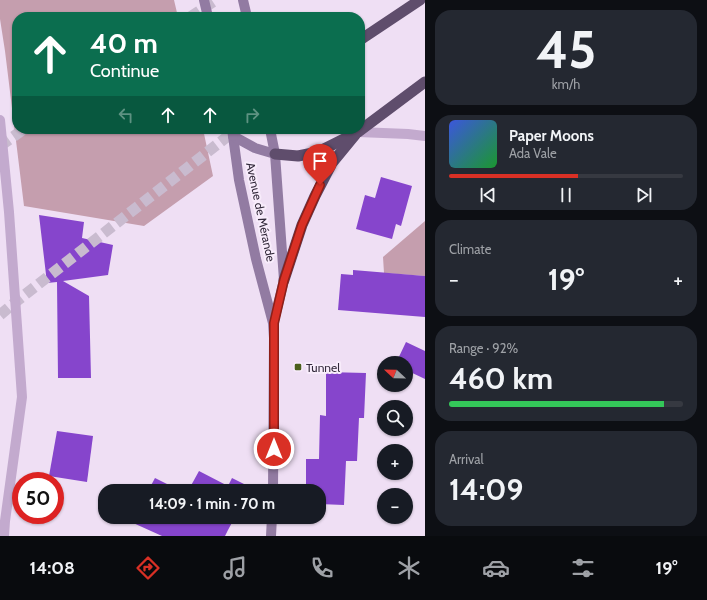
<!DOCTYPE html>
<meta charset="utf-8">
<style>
:root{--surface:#171b24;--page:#242831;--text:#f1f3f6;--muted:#9ea1a6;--line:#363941;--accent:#d93025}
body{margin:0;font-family:Cabin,sans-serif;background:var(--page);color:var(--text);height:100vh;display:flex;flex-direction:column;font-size:15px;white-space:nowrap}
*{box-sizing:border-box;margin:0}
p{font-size:13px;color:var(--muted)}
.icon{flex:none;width:22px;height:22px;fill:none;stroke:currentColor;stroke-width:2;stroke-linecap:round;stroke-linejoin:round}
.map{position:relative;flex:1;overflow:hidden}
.drawer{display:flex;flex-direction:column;gap:10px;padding:10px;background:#0d0f14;width:282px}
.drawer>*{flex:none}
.hud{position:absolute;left:12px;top:12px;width:353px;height:122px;border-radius:16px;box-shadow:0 1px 3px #0004;background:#0b6e4f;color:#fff;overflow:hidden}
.needle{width:26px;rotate:292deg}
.tools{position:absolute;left:377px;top:356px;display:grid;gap:8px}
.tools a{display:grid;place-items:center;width:36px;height:36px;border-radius:50%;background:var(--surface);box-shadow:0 1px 3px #0004;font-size:20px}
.speed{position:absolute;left:12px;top:472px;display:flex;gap:8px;font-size:20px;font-weight:700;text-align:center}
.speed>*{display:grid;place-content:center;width:52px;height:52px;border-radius:50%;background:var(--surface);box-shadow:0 1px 3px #0004;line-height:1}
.speed .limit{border:6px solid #d22;background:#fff;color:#111}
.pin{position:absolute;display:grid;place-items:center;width:34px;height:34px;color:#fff;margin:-41px -17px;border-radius:50% 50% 50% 0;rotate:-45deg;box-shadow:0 0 4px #0007}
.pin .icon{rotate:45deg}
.me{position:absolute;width:44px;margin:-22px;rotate:0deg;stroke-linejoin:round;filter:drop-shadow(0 0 3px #0008)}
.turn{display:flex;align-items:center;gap:14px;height:84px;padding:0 12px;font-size:18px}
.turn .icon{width:52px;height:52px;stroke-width:2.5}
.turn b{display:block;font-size:28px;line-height:34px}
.lanes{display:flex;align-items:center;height:38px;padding:0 12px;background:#0003;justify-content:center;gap:20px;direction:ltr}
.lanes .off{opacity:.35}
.big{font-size:30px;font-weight:700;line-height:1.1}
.drawer .card{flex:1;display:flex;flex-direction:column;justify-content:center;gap:6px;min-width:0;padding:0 14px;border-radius:16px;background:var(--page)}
.drawer .dial{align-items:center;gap:0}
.dial b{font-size:52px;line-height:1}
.song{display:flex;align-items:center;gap:12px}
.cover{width:48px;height:48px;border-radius:6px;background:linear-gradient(135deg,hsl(230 70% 55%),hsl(130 70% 35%))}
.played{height:4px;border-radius:2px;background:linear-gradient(90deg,var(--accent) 55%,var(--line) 55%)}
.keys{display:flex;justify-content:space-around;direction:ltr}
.heat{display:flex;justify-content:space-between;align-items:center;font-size:22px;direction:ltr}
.charge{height:6px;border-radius:3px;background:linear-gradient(90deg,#34c759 92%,var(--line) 0)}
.trip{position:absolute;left:98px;top:484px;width:228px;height:40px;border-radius:16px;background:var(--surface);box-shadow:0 1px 3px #0004;font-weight:700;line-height:40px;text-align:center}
.dock{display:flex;height:64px;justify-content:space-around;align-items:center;background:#090b0e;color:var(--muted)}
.dock .icon{width:28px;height:28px}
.dock .selected{color:var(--accent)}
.dock b{font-size:18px;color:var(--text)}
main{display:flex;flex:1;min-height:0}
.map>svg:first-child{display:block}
</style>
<main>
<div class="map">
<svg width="425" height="536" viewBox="0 0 425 536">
<rect width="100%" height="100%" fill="#efdff4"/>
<!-- green -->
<g fill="#c59eae">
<polygon points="0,0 174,0 178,17 17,17 17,129 203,129 213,176 144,226 24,206 5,51 0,19"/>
<polygon points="425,221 425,276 384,273 383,257"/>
</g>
<!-- building -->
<g fill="#8645cc">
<polygon points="381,177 412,186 401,226 396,224 392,239 356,229 365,195 375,198"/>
<polygon points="39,215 84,222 82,238 113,245 108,275 63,281 89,296 91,378 58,378 57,282 47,283"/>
<polygon points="353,270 425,276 425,317 338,310 341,274 353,275"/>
<polygon points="406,342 425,351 425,379 406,370 406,363 396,363"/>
<polygon points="326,372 366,373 364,418 359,418 357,461 346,461 344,505 319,504 319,491 306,491 306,459 319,459 320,415 326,416"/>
<polygon points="57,431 93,436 87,482 49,476"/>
<polygon points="199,471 228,486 232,478 250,487 248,491 188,491"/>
<polygon points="155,478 181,491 148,491"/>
<polygon points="134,517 235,517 228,530 225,536 162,536 131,522"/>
</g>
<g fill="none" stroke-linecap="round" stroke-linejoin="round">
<!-- trunk-tunnel -->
<g stroke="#c9bbcf" stroke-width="11" stroke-dasharray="11 5.5" stroke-linecap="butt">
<polyline points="190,17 216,0"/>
<polyline points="0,146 24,129"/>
<polyline points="0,315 13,304 237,129"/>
</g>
<!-- minor -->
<g stroke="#c3aace" stroke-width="10">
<polyline points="0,120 9,212 22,397 5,521 4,536"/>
<polyline points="358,132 408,134 425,136"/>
</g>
<!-- secondary -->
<g stroke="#927ba2" stroke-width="10">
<polyline points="243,0 247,17"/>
<polyline points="270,129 275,154 284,280 274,321"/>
<polyline points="233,136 239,180 256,259 273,323 274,338 273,491"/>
<polyline points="233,136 255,148 275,154"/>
<polyline points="271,536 272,517"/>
</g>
<!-- trunk -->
<g stroke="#5f4d6c" stroke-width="11">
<polyline points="360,40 420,0"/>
<polyline points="275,154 298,156 318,152 358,132 425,82"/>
<polyline points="284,280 302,225 315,196 332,163 355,135"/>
</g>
<!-- secondary-bridge -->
<g stroke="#927ba2" stroke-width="10">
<polyline points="204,0 208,17"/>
<polyline points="232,129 233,136"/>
</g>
</g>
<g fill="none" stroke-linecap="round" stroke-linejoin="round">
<!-- route casing -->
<g stroke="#8d1f18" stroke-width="10">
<polyline id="route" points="274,449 274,323 284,280 302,225 320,185"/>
</g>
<!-- route -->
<use href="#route" stroke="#d93025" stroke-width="7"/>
</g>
<!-- markers -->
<rect fill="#4b5f1c" stroke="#f8ecfb" stroke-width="1.5" x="294" y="363" width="8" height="8" rx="2"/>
<g text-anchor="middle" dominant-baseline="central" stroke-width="4" stroke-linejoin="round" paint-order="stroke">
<!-- street labels -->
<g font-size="12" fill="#332a3b" stroke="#f8ecfb">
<text transform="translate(261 212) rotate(78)">Avenue de Mérande</text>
</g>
<!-- poi labels -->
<g font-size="12" fill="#332a3b" stroke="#f8ecfb" text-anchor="start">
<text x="306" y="367">Tunnel</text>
</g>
</g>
</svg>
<div class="tools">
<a><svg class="needle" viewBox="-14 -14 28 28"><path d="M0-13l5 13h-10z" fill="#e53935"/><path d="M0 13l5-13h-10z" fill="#9ea1a6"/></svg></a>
<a><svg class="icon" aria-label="search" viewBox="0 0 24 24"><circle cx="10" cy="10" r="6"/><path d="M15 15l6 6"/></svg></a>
<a>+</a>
<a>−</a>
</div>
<div class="speed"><div class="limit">50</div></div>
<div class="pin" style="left:320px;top:185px;background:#d93025"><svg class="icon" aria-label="arrive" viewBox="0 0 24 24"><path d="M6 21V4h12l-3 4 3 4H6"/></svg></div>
<svg class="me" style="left:274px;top:449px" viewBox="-20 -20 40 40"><circle r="17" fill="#d93025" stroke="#fff" stroke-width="3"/><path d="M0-11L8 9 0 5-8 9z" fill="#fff"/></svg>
<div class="trip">14:09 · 1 min · 70 m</div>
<div class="hud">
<div class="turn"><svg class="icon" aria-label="ahead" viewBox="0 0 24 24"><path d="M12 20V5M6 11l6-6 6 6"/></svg><div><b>40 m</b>Continue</div></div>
<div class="lanes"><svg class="icon off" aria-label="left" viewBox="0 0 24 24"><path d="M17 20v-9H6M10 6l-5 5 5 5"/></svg><svg class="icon" aria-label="ahead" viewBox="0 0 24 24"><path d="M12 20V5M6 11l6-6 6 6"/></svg><svg class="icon" aria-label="ahead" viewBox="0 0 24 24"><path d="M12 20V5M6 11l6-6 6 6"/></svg><svg class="icon off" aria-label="right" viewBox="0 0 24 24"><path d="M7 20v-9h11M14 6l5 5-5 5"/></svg></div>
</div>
</div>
<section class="drawer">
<div class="card dial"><b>45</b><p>km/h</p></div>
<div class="card">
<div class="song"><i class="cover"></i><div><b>Paper Moons</b><p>Ada Vale</p></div></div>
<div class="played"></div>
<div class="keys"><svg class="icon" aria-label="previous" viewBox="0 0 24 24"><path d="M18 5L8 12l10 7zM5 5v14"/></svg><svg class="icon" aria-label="pause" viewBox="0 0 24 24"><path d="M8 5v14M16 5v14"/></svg><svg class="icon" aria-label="next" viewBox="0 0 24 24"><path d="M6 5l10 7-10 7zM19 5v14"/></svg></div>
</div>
<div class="card"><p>Climate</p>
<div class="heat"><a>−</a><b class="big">19°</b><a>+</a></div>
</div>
<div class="card"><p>Range · 92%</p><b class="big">460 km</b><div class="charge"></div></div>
<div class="card"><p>Arrival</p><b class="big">14:09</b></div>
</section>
</main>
<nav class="dock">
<b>14:08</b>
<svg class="icon selected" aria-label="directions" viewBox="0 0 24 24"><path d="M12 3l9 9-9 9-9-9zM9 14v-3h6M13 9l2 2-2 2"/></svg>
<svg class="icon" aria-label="music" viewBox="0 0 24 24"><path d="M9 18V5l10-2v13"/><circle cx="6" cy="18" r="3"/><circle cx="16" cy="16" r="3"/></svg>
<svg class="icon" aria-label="phone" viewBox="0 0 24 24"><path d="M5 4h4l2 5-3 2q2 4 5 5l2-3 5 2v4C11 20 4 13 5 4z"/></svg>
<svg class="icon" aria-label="climate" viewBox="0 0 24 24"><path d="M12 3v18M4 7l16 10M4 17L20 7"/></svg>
<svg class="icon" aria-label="car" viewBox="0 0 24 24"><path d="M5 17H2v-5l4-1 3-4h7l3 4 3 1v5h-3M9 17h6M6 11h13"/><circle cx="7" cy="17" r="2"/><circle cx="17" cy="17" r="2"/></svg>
<svg class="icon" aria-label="filters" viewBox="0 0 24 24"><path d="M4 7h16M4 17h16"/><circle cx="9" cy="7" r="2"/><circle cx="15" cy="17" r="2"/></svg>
<b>19°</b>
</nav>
